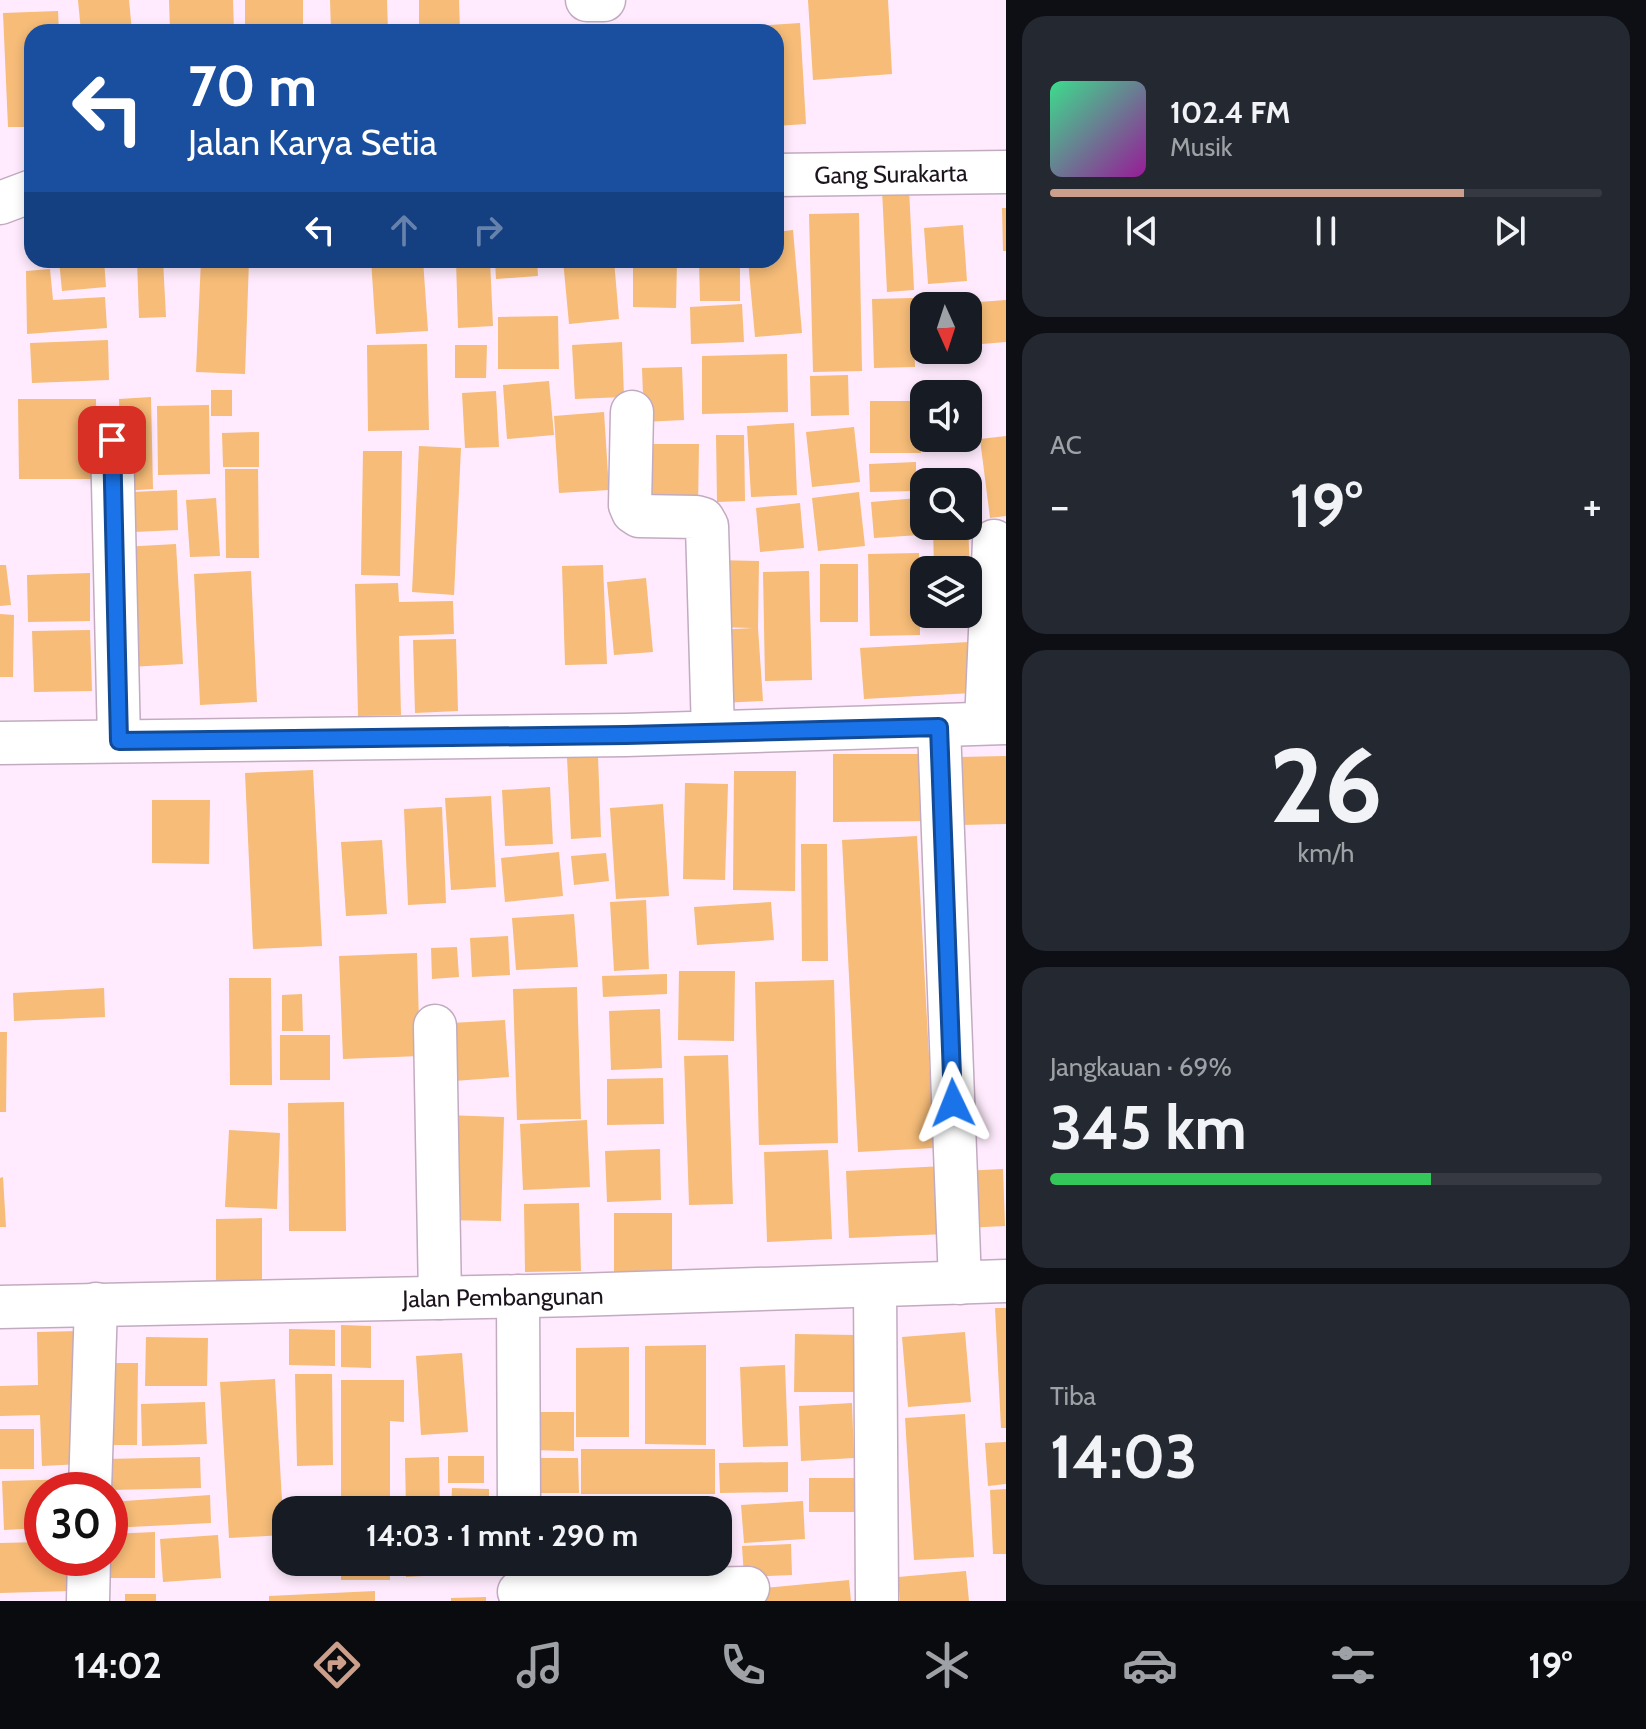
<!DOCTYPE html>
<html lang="id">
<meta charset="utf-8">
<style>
:root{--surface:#171b24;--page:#242831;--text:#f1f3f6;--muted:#9ea1a6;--line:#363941;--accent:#cb9f8b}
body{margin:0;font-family:Cabin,sans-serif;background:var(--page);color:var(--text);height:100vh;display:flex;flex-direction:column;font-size:30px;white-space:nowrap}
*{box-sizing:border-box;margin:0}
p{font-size:26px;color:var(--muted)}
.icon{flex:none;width:44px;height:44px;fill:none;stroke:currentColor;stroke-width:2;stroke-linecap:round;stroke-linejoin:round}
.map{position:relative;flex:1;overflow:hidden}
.details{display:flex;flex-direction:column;gap:16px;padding:16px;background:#0d0f14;width:640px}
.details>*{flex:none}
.guide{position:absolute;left:24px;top:24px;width:760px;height:244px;border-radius:24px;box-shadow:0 4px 12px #0003;background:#1a4fa0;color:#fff;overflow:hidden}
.needle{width:52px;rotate:177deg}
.tools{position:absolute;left:910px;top:292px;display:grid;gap:16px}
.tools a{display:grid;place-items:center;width:72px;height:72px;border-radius:16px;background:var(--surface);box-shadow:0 4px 12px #0003;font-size:40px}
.speed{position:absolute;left:24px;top:1472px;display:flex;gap:16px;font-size:40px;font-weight:700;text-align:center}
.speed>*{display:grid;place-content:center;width:104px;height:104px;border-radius:50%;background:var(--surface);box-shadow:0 4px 12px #0003;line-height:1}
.speed .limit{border:12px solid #d22;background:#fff;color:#111}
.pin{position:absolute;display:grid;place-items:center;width:68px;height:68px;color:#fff;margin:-34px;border-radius:16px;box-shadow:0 4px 12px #0006}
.me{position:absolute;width:88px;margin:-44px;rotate:358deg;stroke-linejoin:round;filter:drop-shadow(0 0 6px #0008)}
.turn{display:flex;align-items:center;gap:28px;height:168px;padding:0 32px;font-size:36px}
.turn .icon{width:104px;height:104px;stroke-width:2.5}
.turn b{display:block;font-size:56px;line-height:68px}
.lanes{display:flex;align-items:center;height:76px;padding:0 32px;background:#0003;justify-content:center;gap:40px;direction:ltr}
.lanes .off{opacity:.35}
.big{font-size:60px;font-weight:800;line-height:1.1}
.details .tile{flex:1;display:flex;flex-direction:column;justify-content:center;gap:12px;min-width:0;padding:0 28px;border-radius:24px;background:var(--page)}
.details .dial{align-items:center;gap:0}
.dial b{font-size:104px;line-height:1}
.song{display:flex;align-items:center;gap:24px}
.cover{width:96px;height:96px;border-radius:12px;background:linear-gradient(135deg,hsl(150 70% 55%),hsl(300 70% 35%))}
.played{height:8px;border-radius:4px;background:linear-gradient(90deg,var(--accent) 75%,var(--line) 75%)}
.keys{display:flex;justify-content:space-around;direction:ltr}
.heat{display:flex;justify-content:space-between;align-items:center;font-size:44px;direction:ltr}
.charge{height:12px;border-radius:6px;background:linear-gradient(90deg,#34c759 69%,var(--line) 0)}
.trip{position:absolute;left:272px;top:1496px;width:460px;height:80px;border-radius:24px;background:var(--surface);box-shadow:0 4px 12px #0003;font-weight:800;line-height:80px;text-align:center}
.dock{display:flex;height:128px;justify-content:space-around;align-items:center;background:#090b0e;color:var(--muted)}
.dock .icon{width:56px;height:56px}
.dock .current{color:var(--accent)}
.dock b{font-size:36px;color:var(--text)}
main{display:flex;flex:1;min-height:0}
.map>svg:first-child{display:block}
</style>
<main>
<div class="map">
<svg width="1006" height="1601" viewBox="0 0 1006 1601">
<rect width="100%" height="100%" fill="#ffebfd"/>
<!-- building -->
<g fill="#f6bc78">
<polygon points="78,0 129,0 132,32 81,32"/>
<polygon points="169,0 233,0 234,32 170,32"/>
<rect x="245" y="0" width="58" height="32"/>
<polygon points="330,0 387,0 388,32 331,32"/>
<polygon points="419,0 459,0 460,32 419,32"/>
<polygon points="808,0 888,0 892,74 813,80"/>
<polygon points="58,11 59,32 32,32 32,127 8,127 3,13"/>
<polygon points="800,23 806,124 776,126 776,32 689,32 689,30"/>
<polygon points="909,188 914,290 887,292 882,190"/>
<polygon points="1002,208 1006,208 1006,251 1003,251"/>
<polygon points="859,213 862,371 813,372 809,214"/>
<polygon points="963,225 967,281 928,284 924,228"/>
<polygon points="793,230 802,333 755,337 748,260 776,260 776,232"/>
<polygon points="59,260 104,260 106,287 62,291"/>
<polygon points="137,260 163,260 166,317 139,318"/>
<polygon points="201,260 249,260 245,374 196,372"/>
<polygon points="371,260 423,260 428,331 376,334"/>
<polygon points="456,260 490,260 493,326 458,328"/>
<polygon points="495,260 537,260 538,276 496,279"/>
<polygon points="563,260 614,260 619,319 569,324"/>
<polygon points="633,260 677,260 676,308 633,307"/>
<polygon points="699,260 740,260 740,301 700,301"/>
<polygon points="50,269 53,300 105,297 107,328 27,334 26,271"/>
<polygon points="913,298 915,367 874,368 872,299"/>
<polygon points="1006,300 1006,342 982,344 979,302"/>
<polygon points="742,304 744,342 691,344 690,307"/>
<polygon points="558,316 559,369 498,369 498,317"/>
<polygon points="108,340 109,380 32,383 30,343"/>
<polygon points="622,342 624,397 575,399 572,345"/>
<polygon points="427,344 429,430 368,431 367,345"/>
<polygon points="455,345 487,345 486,378 455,378"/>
<polygon points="787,354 788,412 702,414 702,356"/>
<polygon points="682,367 684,420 644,422 642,368"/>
<polygon points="848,375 849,415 811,416 810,376"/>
<polygon points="549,381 554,435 507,439 503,385"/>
<rect x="211" y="390" width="21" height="26"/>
<polygon points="496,391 499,447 465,448 462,393"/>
<polygon points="151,397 153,489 122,491 119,399"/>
<polygon points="18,399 96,399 97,479 19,479"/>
<rect x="870" y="401" width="51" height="52"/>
<polygon points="209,405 210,474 158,475 157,406"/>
<polygon points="604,412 609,490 559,493 554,416"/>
<polygon points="794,423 797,495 751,497 747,426"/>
<polygon points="854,427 860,482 812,487 806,432"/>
<polygon points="259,432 259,467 223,467 222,433"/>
<polygon points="716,435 744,435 745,501 717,502"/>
<polygon points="1006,436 1006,516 990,518 980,439"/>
<polygon points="928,438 954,438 955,445 928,445"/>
<polygon points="637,444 699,444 698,508 637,507"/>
<polygon points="419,446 461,448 454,595 412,592"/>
<polygon points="363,451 402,451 400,576 361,575"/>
<polygon points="916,462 916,491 870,492 869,464"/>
<polygon points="225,469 258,469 259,558 226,558"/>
<polygon points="967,477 967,482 931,482 931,478"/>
<polygon points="177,490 178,530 134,532 132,492"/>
<polygon points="859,492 865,546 818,551 812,498"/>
<polygon points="216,498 220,556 190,557 186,500"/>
<polygon points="918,498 920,535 874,538 871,502"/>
<polygon points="800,503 804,548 760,552 756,508"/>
<polygon points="933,526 968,526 970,570 934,570"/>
<polygon points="176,544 183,664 130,667 122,547"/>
<polygon points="919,553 920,635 870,636 868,554"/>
<polygon points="714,560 759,561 758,628 763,701 720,703 716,630 753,628 712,627"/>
<rect x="820" y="564" width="38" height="58"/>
<polygon points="0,565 6,565 11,605 0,606"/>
<polygon points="603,565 607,664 565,665 562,566"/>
<polygon points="251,571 257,702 200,705 194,574"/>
<polygon points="809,571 812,680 765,681 763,572"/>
<polygon points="90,573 90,621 28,622 27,575"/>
<polygon points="646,578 653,652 614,655 607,582"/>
<polygon points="398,583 399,602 453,601 454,634 399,636 401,715 358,716 355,584"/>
<polygon points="0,614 14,615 13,677 0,677"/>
<polygon points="935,614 971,614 971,623 935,624"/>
<polygon points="90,630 92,691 34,692 32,631"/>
<polygon points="456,639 458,711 415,713 413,640"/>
<polygon points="969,642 972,693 864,699 860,648"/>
<polygon points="833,754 934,754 934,821 833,822"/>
<polygon points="598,756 601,837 571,839 567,757"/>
<polygon points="1006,756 1006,824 960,825 959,757"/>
<polygon points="313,770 322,946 253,949 245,773"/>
<polygon points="734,771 796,771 795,891 733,890"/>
<polygon points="685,783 728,784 725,880 683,879"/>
<polygon points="550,787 553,844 505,846 502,790"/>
<polygon points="491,796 496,887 451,890 445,798"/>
<polygon points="152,800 210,800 209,864 152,863"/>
<polygon points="663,804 669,896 616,899 610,808"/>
<polygon points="442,807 446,903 408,905 404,809"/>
<polygon points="917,836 934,1148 858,1152 842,840"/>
<polygon points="382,840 387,914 346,916 341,842"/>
<polygon points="801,844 827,844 828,961 802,961"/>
<polygon points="559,852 563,896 505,902 501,858"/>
<polygon points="606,853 609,881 574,885 571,856"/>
<polygon points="646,900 649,969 614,971 610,902"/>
<polygon points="771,902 774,940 697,945 694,907"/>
<polygon points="574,914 578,967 516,970 512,918"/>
<polygon points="508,936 510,975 472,977 470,938"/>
<polygon points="457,947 459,977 432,979 431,948"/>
<polygon points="417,953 420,1056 343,1059 339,956"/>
<polygon points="679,971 735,971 734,1041 678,1040"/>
<polygon points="667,974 667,994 603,997 602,976"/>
<polygon points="229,978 271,978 272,1085 230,1085"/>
<polygon points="834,980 838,1143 759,1145 755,982"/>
<polygon points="577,987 581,1119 517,1120 513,989"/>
<polygon points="104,988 105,1017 14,1021 13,993"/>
<polygon points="302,994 303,1031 282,1031 282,995"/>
<polygon points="660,1009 662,1068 611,1070 609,1011"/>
<polygon points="505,1020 509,1077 454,1081 451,1023"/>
<polygon points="0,1032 7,1032 6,1112 0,1112"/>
<rect x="280" y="1035" width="50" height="45"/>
<polygon points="728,1055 733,1204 689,1205 684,1056"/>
<polygon points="663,1078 664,1124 607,1125 607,1079"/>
<polygon points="344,1102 346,1231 289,1231 288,1103"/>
<polygon points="444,1115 504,1117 501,1221 442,1220"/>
<polygon points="587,1120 590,1187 523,1190 520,1124"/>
<polygon points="229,1130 280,1133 277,1209 225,1207"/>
<polygon points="660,1149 661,1200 607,1202 605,1151"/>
<polygon points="828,1150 832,1239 767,1242 764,1152"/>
<polygon points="944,1166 947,1234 849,1238 846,1171"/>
<polygon points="1003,1169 1005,1226 965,1228 963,1171"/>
<polygon points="3,1177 6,1227 0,1227 0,1178"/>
<polygon points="579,1203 581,1271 525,1272 524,1204"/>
<polygon points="614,1213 672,1213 672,1274 614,1273"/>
<polygon points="262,1218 262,1281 216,1281 216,1219"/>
<polygon points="995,1308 1006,1308 1006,1428 1001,1428"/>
<polygon points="341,1325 371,1326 371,1368 341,1367"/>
<polygon points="289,1329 335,1330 335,1366 289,1365"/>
<polygon points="78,1331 82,1464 42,1466 40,1415 0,1416 0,1386 38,1385 37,1332"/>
<polygon points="965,1332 971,1402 908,1407 902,1337"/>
<polygon points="795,1334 855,1335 854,1392 794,1392"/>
<polygon points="146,1337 208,1338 207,1386 145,1386"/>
<polygon points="706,1345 706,1445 645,1444 645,1346"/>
<polygon points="629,1347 629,1437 576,1437 576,1348"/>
<polygon points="462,1353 468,1432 421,1435 416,1356"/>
<polygon points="105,1363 138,1363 137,1445 105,1445"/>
<polygon points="785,1365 788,1446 743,1447 740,1367"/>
<polygon points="295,1374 332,1374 333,1465 297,1466"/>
<polygon points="275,1379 284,1535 229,1538 220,1382"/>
<polygon points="341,1380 404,1380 404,1422 390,1421 390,1510 341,1510"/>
<polygon points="205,1402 207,1444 142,1446 141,1404"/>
<polygon points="852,1403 854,1458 801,1461 799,1406"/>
<polygon points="529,1412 574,1412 574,1451 529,1450"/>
<polygon points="965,1414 974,1557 914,1560 905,1418"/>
<rect x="0" y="1429" width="34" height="40"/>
<polygon points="1006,1442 1006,1484 988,1486 985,1443"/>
<rect x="581" y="1449" width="134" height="45"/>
<rect x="448" y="1456" width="36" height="27"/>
<polygon points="200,1457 201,1488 110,1490 104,1459"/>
<polygon points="439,1457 440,1510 406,1510 405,1458"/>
<polygon points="530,1458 578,1458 579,1493 530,1493"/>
<polygon points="788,1462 788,1492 720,1493 719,1463"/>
<rect x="809" y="1478" width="45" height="34"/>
<polygon points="76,1479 77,1490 42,1490 42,1528 4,1530 2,1481"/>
<polygon points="452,1488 489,1489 489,1510 451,1510"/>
<polygon points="1006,1489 1006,1554 993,1554 990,1490"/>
<polygon points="210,1495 211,1523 110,1528 110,1502"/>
<polygon points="803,1501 805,1539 744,1543 741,1505"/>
<polygon points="591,1504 592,1510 549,1510 549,1506"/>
<polygon points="724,1506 728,1581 665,1583 664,1562 718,1562 718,1510 675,1510 675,1507"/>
<polygon points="155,1532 155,1578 102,1578 101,1558 110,1558 110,1534"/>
<polygon points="218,1535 221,1578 163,1582 160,1539"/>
<polygon points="42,1542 42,1558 69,1558 71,1591 0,1593 0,1543"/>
<polygon points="791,1544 792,1575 744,1577 742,1546"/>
<rect x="341" y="1562" width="49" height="18"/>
<polygon points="406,1562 477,1562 477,1573 406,1577"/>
<polygon points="551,1562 594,1562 595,1574 552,1576"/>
<polygon points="601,1562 658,1562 658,1582 602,1584"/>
<polygon points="966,1571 969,1601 900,1601 898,1577"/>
<polygon points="849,1580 851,1601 756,1601 755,1589"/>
<polygon points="375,1591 375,1601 269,1601 269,1596"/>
<rect x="125" y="1594" width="31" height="7"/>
<polygon points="486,1597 486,1601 451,1601 451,1598"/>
</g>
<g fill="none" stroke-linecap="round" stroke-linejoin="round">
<!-- minor casing -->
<g stroke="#c2abc1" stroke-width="45">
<g id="minor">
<polyline points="587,0 604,0"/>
<polyline points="776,175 1006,172"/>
<polyline points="0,203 32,191"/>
<polyline points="632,412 630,505 633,512 639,516 696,517 703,519 707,526 713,732"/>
<polyline points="112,440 119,741"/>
<polyline points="986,723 994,541"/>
<polyline points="939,727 960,1283"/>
<polyline points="0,743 626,735 1006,723"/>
<polyline points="435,1026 440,1298"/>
<polyline points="875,1286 877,1601"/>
<polyline points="518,1296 519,1510"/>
<polyline points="0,1307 576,1295 1006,1281"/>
<polyline points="90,1490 96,1304"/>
<polyline points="519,1592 748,1588"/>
<polyline points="88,1601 89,1558"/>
</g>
</g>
<!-- minor -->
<use href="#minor" stroke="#fff" stroke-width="42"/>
</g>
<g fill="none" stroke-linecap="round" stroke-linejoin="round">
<!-- route casing -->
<g stroke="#114b97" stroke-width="20">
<polyline id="route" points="112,440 119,741 626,735 939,727 953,1103"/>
</g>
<!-- route -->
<use href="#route" stroke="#1a73e8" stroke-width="14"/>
</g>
<g text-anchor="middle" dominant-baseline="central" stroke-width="8" stroke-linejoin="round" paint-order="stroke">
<!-- street labels -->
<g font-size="24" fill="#1d151d" stroke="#fff">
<text transform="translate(891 174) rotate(-1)">Gang Surakarta</text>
<text transform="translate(503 1297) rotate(-1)">Jalan Pembangunan</text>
</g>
</g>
</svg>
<div class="tools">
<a><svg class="needle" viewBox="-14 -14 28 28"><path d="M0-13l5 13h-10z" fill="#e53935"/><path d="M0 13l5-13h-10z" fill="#9ea1a6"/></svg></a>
<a><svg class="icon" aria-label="sound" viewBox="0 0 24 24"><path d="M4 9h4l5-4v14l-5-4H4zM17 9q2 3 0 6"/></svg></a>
<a><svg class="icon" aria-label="search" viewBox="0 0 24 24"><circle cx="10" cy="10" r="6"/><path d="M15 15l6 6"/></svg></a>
<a><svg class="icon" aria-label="layers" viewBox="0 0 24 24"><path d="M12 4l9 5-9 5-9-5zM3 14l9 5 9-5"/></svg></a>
</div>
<div class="speed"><div class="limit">30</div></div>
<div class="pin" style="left:112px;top:440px;background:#d93025"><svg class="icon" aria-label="arrive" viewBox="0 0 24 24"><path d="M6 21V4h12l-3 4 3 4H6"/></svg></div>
<svg class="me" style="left:953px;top:1103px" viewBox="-20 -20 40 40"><path d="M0-17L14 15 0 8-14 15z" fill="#1a73e8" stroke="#fff" stroke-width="4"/></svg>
<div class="trip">14:03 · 1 mnt · 290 m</div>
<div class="guide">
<div class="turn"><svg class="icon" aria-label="left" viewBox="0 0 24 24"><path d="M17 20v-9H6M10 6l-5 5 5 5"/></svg><div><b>70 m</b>Jalan Karya Setia</div></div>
<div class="lanes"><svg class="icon" aria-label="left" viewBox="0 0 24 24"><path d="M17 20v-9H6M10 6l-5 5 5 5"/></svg><svg class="icon off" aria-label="ahead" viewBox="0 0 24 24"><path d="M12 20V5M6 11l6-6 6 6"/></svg><svg class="icon off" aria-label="right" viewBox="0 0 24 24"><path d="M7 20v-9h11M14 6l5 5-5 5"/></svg></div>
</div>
</div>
<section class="details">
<div class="tile">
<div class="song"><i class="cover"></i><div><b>102.4 FM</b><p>Musik</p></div></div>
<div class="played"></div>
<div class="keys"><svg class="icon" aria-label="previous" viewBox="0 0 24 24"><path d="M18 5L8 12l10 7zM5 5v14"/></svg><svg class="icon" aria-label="pause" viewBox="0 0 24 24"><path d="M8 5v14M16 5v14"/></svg><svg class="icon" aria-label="next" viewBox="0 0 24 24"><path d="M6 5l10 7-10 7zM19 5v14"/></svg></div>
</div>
<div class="tile"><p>AC</p>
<div class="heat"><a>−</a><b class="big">19°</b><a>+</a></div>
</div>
<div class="tile dial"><b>26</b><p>km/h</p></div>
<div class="tile"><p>Jangkauan · 69%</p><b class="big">345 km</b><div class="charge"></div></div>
<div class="tile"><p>Tiba</p><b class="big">14:03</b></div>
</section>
</main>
<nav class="dock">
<b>14:02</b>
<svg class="icon current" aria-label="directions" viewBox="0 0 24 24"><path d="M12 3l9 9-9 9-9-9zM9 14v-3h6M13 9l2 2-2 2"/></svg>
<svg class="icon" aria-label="music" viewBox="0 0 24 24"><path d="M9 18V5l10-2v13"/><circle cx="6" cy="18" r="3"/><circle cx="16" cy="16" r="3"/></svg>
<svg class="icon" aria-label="phone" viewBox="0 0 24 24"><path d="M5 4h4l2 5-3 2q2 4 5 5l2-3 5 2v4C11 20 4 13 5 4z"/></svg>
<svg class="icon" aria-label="climate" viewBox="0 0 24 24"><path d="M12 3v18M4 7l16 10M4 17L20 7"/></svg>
<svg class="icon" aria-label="car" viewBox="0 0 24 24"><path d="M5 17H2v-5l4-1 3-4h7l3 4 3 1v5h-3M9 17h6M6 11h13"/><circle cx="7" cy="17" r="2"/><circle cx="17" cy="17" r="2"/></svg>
<svg class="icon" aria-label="filters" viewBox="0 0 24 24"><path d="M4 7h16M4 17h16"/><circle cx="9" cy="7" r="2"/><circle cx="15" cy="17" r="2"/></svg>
<b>19°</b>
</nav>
